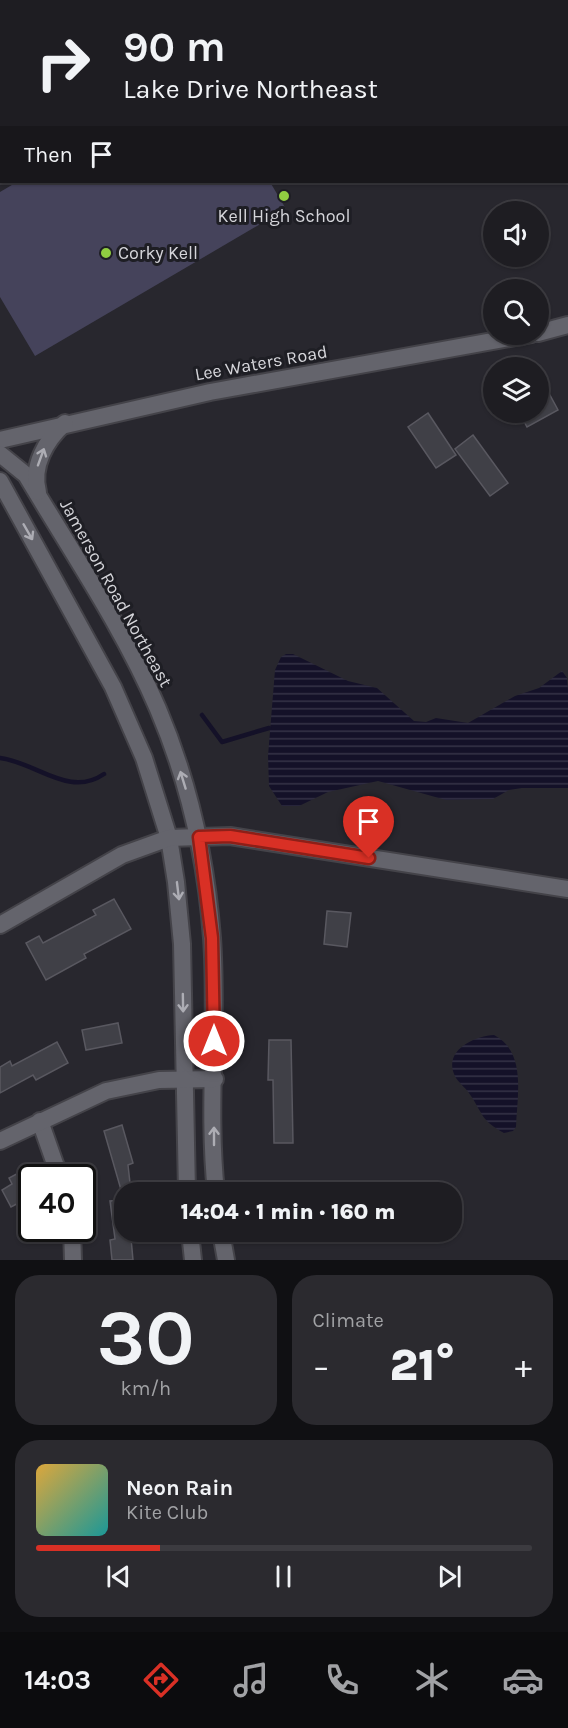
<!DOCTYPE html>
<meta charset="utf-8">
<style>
:root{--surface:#1e1d22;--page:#2b2a2f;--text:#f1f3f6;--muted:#a1a2a5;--line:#3c3b40;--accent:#d93025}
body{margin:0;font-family:Karla,sans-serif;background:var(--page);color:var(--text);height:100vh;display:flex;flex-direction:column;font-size:22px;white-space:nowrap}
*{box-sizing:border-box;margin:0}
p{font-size:20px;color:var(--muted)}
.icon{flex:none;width:33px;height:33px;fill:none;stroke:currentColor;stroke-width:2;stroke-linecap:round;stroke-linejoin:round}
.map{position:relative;height:1260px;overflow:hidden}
.panel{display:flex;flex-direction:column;gap:15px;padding:15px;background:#101013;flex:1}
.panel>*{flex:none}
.top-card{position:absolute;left:0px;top:0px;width:568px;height:183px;box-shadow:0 2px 4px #0004,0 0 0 2px var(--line);background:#1e1d22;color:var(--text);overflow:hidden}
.fabs{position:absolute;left:483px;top:201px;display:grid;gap:12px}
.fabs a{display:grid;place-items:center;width:66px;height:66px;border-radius:50%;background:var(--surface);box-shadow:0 2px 4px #0004,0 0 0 2px var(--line);font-size:30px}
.speed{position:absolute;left:18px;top:1164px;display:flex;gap:12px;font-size:30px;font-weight:700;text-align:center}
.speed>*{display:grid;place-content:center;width:78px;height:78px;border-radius:50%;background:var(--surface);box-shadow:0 2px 4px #0004,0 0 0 2px var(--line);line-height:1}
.speed .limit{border:3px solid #111;border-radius:9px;background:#fff;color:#111}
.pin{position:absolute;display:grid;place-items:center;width:51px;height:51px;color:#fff;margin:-62px -26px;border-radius:50% 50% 50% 0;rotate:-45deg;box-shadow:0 0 6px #0007}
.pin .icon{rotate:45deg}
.me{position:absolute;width:66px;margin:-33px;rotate:0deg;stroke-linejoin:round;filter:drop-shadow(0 0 4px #0008)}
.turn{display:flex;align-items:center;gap:21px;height:126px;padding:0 24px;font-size:27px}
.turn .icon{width:78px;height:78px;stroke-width:2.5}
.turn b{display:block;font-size:42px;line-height:51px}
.then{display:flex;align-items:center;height:57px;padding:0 24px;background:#0003;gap:12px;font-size:22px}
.big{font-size:45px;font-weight:800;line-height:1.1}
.panel .tile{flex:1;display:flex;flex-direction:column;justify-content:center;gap:9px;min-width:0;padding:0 21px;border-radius:24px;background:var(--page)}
.panel .dial{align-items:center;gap:0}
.dial b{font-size:78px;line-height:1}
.song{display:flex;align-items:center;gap:18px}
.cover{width:72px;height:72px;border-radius:9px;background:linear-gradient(135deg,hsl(40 70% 55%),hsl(180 70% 35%))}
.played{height:6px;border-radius:3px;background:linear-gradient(90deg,var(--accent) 25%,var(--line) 25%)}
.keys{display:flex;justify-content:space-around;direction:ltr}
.heat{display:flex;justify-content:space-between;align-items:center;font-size:33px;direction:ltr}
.panel .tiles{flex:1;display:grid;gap:15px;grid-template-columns:1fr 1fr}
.tile:last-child{grid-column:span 2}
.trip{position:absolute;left:114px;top:1182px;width:348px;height:60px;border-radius:24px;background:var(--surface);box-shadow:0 2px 4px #0004,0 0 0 2px var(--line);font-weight:800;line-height:60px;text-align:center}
.tabs{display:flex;height:96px;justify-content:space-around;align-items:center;background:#0c0c0e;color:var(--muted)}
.tabs .icon{width:42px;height:42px}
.tabs .current{color:var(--accent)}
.tabs b{font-size:27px;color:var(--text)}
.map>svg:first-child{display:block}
</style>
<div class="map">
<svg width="568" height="1260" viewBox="0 0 568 1260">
<defs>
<pattern id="water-rules" width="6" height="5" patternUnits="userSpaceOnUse" patternTransform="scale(1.5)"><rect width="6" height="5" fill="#141128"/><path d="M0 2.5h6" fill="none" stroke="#353347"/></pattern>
</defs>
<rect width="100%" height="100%" fill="#28272e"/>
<!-- garden -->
<g fill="#45435b">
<polygon points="0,0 182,0 2,2 0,106"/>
<polygon points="17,182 270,182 286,209 35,356 0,297 0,192"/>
</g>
<!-- water -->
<g fill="url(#water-rules)">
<polygon points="286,654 293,654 348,681 377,688 414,721 426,722 436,718 468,723 515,696 539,688 562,671 567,678 568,691 568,788 522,788 509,790 493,799 446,800 378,781 328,792 299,806 282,806 269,786 268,756 275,670 281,657"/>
<path d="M494,1035C527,1052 517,1096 516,1127L513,1131L504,1133C481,1120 484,1116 471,1096C467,1089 460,1084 456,1078C441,1052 473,1036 494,1035Z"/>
</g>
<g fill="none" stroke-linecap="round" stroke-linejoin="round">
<!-- stream -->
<g stroke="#141128" stroke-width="4.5">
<polyline points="202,715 222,742 269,728"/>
<path d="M0,758C38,763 69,798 104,774"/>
</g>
</g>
<!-- building -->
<g fill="#404047" stroke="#595860" stroke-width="1.5">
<polygon points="538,373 558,410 527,427 519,412 538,412"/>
<polygon points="428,413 456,455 436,468 408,427"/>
<polygon points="473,435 508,483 490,496 455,449"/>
<polygon points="114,899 131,929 84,954 86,958 46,980 26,943 39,936 43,943 96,915 93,910"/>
<polygon points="327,911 351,913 347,947 324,944"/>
<polygon points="118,1023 122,1043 86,1050 82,1030"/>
<polygon points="269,1040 291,1040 293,1143 274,1143 273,1080 268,1080"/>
<polygon points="57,1042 68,1063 36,1080 33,1075 0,1093 0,1067 10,1061 12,1066"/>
<polygon points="122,1125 133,1163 128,1165 131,1192 124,1192 124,1238 131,1238 133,1260 112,1260 110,1240 115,1239 110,1201 124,1200 104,1131"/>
<polygon points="24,1170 32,1184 32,1196 11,1207 2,1190 12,1184 9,1178"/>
</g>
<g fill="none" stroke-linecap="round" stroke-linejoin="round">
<!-- minor casing -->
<g stroke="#444349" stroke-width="20">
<g id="minor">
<polyline points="538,333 568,325"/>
<polyline points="0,440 210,392 532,334"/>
<path d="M0,454L26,475C71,551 123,627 158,709C189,782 206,858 212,938C218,1022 207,1108 216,1192"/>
<polyline points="0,481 113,687 144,758 169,838 176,882 182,944 187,1192"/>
<path d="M38,492C31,466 46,440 65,423"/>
<polyline points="0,925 122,855 169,838 230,836 568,889"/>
<polyline points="40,1121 60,1178"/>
<polyline points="0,1141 106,1091 159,1080 215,1079"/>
<polyline points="72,1228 73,1260"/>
<polyline points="190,1232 193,1260"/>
<polyline points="221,1232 226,1260"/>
</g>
</g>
<!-- minor -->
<use href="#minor" stroke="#64646c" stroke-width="16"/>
</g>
<!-- one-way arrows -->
<defs><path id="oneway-shaft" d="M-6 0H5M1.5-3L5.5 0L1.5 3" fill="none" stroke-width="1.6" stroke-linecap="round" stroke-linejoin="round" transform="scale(1.5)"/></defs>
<g stroke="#adadb4">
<use href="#oneway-shaft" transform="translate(41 457) rotate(-70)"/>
<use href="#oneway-shaft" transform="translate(28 532) rotate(60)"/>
<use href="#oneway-shaft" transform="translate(183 780) rotate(-107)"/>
<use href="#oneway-shaft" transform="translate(178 891) rotate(83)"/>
<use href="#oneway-shaft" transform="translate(183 1003) rotate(89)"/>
<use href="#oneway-shaft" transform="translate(214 1136) rotate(-90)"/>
</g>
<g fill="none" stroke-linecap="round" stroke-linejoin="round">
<!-- route casing -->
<g stroke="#8d1f18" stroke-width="15">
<polyline id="route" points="214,1041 212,938 199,837 230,836 369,858"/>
</g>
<!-- route -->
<use href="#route" stroke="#d93025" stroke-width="10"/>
</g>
<!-- markers -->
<g fill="#90cd41" stroke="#1e1e24" stroke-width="2">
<circle cx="284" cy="196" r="6"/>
<circle cx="106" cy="253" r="6"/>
</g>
<g text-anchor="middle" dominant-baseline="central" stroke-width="6" stroke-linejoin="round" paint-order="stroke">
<!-- poi labels -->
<g font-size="18" fill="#d5d5da" stroke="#1e1e24">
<text x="284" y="216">Kell High School</text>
<text x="118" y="253" text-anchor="start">Corky Kell</text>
</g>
<!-- street labels -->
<g font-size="18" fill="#d5d5da" stroke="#1e1e24">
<text transform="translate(261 363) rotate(-10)">Lee Waters Road</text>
<text transform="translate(116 593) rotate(61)">Jamerson Road Northeast</text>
</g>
</g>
</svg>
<div class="fabs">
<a><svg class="icon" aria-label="sound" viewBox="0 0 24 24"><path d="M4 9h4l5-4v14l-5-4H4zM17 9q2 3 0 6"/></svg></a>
<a><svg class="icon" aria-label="search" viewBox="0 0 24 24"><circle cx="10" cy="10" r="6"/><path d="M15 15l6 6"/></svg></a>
<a><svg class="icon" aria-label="layers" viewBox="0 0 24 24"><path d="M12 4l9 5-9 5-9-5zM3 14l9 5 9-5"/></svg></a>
</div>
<div class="speed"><div class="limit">40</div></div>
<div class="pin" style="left:369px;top:858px;background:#d93025"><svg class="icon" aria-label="arrive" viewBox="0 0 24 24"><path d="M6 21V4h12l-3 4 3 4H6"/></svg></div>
<svg class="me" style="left:214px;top:1041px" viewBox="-20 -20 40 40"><circle r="17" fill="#d93025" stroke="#fff" stroke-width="3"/><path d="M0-11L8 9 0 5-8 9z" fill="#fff"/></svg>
<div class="trip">14:04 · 1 min · 160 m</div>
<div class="top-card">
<div class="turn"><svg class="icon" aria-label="right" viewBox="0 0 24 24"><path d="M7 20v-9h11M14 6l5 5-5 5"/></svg><div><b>90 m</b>Lake Drive Northeast</div></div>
<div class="then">Then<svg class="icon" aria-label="arrive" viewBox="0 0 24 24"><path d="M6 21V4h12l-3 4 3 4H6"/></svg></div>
</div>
</div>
<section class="panel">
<div class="tiles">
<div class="tile dial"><b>30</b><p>km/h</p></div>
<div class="tile"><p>Climate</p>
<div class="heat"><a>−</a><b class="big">21°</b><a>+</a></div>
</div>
<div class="tile">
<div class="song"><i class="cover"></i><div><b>Neon Rain</b><p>Kite Club</p></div></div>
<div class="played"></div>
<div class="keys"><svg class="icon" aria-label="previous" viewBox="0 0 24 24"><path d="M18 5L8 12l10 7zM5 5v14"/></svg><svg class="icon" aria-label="pause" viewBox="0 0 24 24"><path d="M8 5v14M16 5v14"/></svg><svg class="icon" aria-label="next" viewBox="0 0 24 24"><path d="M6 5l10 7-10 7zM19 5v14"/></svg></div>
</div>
</div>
</section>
<nav class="tabs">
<b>14:03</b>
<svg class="icon current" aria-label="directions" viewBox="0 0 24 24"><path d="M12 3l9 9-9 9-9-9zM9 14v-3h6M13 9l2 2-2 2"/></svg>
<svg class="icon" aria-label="music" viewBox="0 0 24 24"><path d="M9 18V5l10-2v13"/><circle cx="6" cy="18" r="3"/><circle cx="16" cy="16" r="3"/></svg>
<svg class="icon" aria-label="phone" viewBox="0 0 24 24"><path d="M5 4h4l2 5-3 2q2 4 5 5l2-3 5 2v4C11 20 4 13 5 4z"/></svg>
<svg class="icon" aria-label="climate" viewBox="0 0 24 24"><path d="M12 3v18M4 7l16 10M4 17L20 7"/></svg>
<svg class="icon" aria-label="car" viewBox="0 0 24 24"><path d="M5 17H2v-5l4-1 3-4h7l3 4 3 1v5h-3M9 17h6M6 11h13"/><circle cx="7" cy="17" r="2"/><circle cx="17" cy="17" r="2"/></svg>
</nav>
